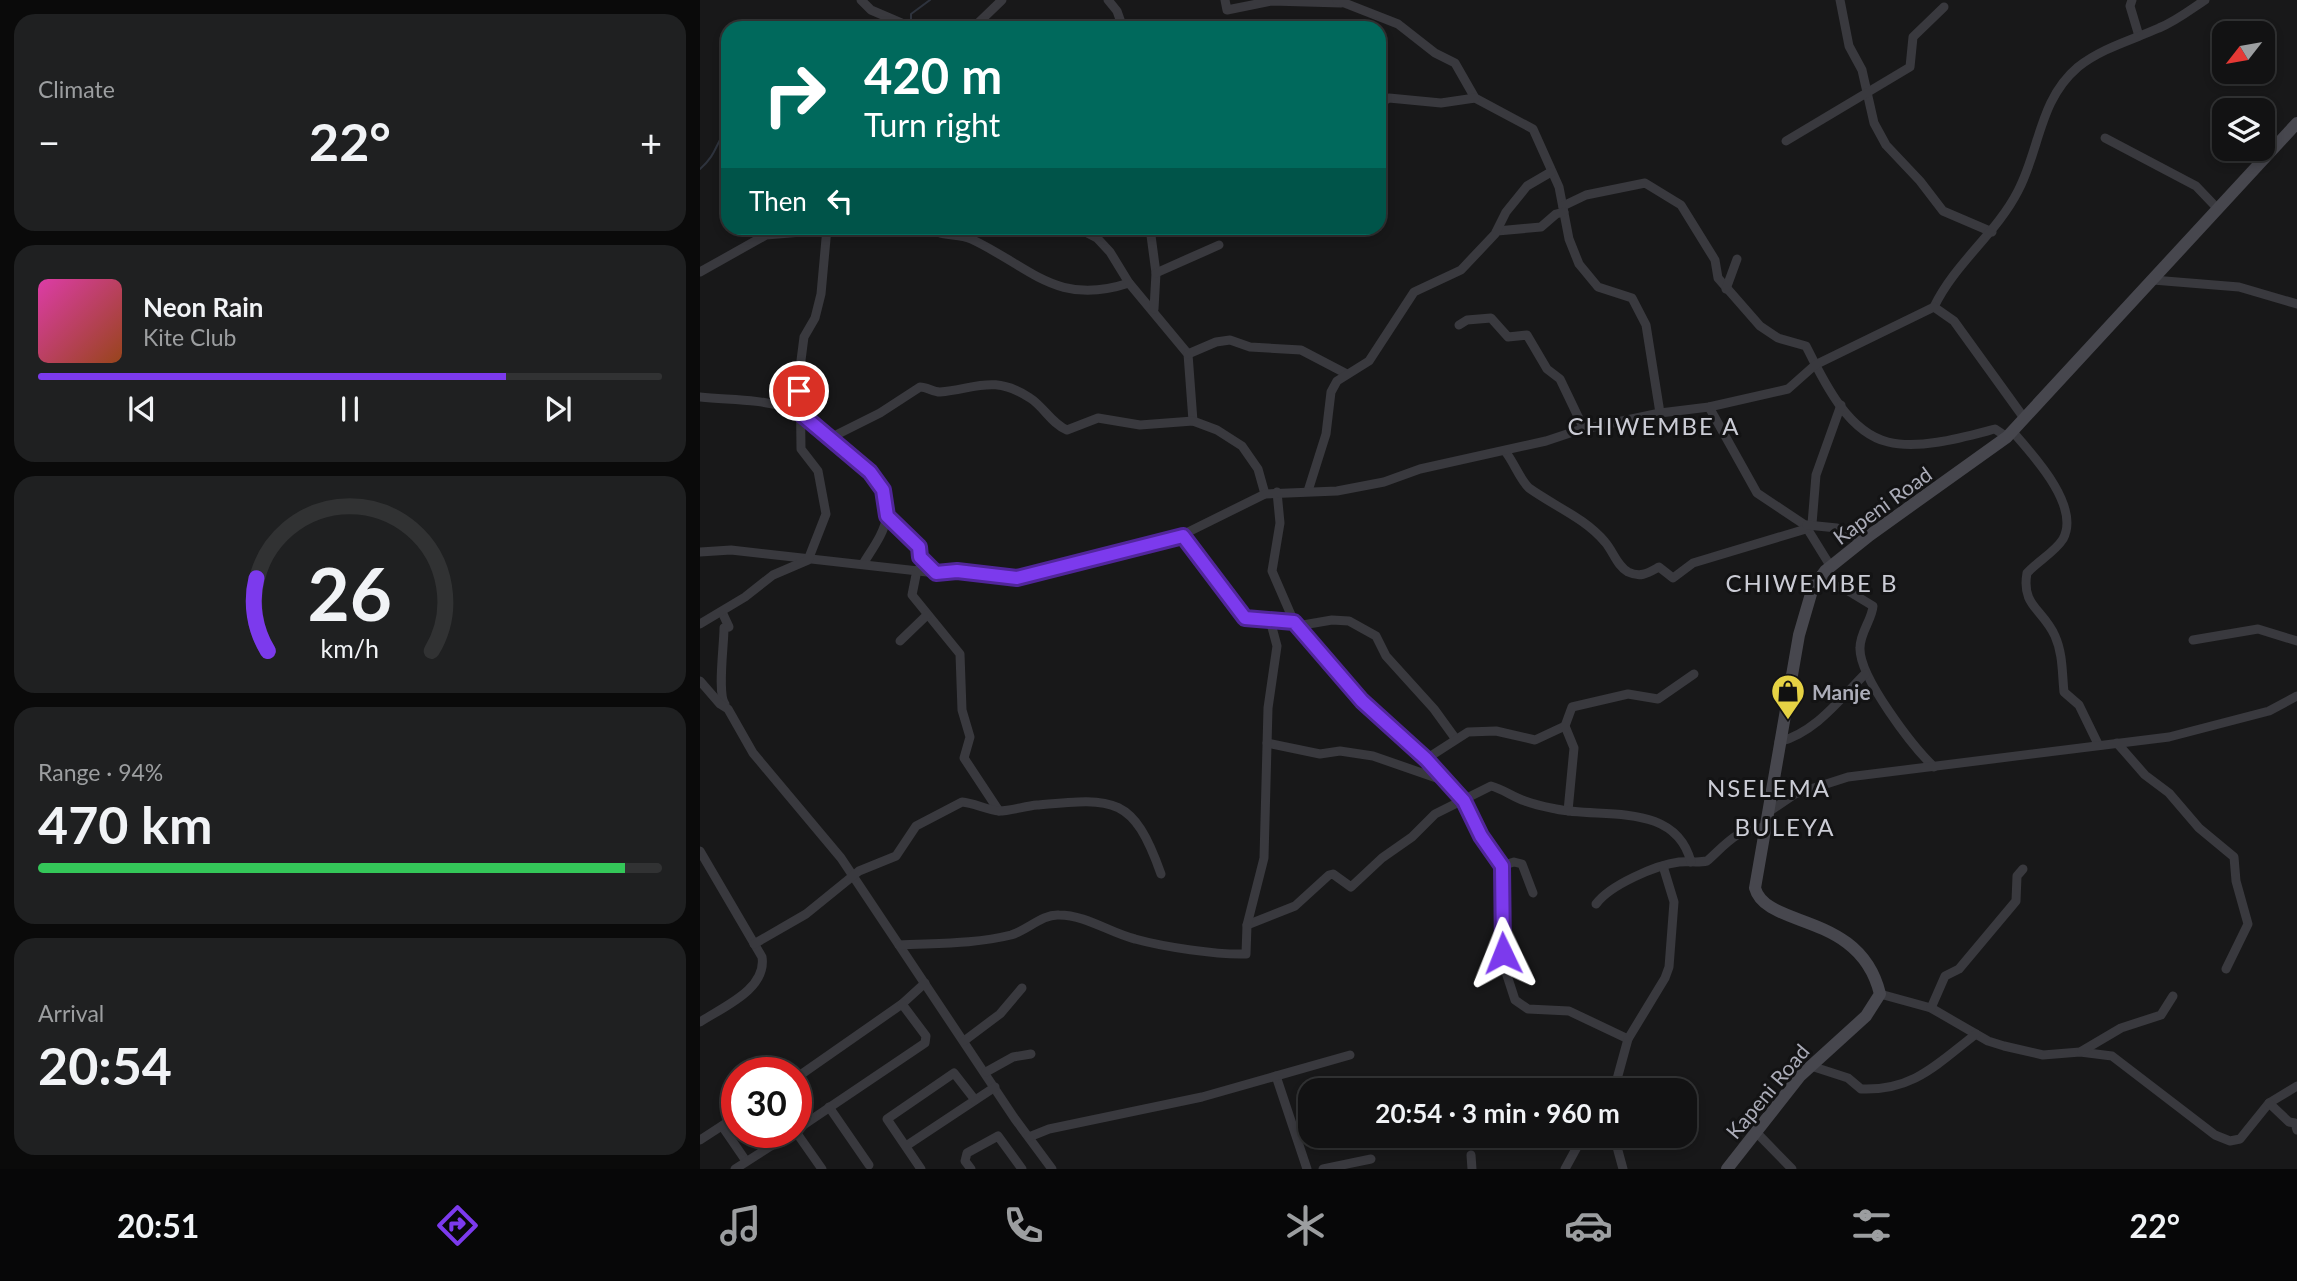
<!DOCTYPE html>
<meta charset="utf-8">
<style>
:root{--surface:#121213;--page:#1f2021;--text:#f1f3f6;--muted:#9c9ea0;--line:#313233;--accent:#7c3aed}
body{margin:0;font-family:Lato,sans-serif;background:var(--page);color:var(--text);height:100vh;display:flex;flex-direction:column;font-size:26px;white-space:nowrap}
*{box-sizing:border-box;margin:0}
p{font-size:23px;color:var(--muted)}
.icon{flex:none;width:38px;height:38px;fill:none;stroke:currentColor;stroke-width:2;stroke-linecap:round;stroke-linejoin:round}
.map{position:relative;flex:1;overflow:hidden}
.details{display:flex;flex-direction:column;gap:14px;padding:14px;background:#0a0a0a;width:700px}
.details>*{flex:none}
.guide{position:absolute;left:21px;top:21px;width:665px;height:214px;border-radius:21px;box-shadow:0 4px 10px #0003,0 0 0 2px var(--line);background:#00695c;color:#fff;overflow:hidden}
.needle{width:46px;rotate:239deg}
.buttons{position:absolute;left:1512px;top:21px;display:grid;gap:14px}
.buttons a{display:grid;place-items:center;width:63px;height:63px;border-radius:14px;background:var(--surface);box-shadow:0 4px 10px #0003,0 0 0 2px var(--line);font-size:35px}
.speed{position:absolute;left:21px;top:1057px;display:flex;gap:14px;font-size:35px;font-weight:700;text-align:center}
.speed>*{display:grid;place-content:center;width:91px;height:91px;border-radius:50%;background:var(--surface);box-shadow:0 4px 10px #0003,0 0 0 2px var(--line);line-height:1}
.speed .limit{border:10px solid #d22;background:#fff;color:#111}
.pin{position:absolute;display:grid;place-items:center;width:60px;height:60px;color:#fff;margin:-30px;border:4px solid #fff;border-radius:50%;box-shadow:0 2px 7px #0007}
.me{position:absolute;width:77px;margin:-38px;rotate:358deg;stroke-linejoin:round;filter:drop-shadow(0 0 5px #0008)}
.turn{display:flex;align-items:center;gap:24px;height:147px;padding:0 28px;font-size:32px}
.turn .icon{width:91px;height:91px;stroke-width:2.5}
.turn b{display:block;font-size:49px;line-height:60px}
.then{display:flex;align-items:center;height:66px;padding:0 28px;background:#0003;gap:14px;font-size:26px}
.big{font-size:52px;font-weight:700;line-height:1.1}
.details .widget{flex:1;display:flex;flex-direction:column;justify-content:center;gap:10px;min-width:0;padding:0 24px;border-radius:21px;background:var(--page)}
.details .dial{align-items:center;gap:0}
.dial svg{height:182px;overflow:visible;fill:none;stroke:var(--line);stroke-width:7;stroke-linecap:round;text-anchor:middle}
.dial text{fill:var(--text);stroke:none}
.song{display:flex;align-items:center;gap:21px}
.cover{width:84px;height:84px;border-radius:10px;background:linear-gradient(135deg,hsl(320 70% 55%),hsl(20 70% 35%))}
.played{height:7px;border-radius:4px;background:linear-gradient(90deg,var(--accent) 75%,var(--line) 75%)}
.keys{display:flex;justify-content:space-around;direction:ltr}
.heat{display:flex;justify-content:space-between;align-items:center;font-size:38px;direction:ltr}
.charge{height:10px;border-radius:5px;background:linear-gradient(90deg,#34c759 94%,var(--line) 0)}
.trip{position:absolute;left:598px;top:1078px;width:399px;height:70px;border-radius:21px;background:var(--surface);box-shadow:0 4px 10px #0003,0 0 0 2px var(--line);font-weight:700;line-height:70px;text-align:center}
.menu{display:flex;height:112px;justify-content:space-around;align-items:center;background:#070708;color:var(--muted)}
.menu .icon{width:49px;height:49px}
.menu .on{color:var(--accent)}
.menu b{font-size:32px;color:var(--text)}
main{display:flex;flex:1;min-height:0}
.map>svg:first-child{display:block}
</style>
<main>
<section class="details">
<div class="widget"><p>Climate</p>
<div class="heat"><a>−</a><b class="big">22°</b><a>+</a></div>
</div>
<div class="widget">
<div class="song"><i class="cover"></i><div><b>Neon Rain</b><p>Kite Club</p></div></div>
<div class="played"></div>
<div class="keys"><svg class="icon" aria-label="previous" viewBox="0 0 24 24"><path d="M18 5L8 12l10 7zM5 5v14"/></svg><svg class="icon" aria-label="pause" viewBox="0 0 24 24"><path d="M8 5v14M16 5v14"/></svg><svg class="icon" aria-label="next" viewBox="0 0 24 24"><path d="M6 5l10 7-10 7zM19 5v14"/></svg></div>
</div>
<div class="widget dial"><svg viewBox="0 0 100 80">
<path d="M14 69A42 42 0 1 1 86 69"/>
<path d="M14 69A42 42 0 0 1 9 37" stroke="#7c3aed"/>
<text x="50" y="56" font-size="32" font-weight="700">26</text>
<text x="50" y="72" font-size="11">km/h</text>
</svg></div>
<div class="widget"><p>Range · 94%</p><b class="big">470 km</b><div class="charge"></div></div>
<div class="widget"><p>Arrival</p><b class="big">20:54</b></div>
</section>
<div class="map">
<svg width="1597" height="1169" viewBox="0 0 1597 1169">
<rect width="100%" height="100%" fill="#181819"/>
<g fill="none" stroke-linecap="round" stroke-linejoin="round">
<!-- stream -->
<g stroke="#2e333d" stroke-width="2">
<polyline points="211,23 211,14 230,0"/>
<path d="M0,169C18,153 14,145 28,128"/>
</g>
<!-- street -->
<g stroke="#39393e" stroke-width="9">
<polyline points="161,0 171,10 213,28"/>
<polyline points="408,0 417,11 423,28"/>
<polyline points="525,0 527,10 572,1 641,3"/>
<polyline points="637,0 698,24 735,53 755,63 775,98 833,129 859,187 869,239 879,264 898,287 932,298 946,325 960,413"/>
<polyline points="1140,0 1149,46 1162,70 1174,123 1186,145 1220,181 1243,211 1292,232"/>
<polyline points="1432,0 1430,6 1439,36"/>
<polyline points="273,28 302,0"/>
<polyline points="679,112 684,101 689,98 741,103 775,98"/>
<polyline points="1405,138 1496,186 1517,208"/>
<polyline points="1086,141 1210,67 1213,37 1244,7"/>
<path d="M863,206L886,195L945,183L981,205L1015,260L1018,278L1060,326L1078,338L1106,346C1123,380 1147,432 1188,442C1220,450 1264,437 1295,429L1307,437"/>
<path d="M230,228C241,237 258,233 271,239C331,267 356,307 429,283"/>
<polyline points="378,228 397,238 410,252 429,283 488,354 493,421"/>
<polyline points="450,228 456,273 454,309"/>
<polyline points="797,231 841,227 856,214 864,212"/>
<polyline points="0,272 66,235 126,230"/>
<polyline points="456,273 519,245"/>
<polyline points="1453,280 1539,287 1597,304"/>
<polyline points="1026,289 1037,259"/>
<path d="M1234,307C1255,263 1296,234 1318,191C1340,149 1339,100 1378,67C1402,48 1432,40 1459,28C1476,21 1490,10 1505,0"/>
<polyline points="759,325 767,320 791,318 808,337 827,335 847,369 860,379 884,429"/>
<polyline points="488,354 516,342 530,340 550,347 601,350 645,373"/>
<path d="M0,397C28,400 58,399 85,407C117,415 192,481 187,516C184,534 172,549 163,564"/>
<polyline points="1009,407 1057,493 1105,525 1131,567"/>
<path d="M1312,431C1333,455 1381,506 1363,539C1355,552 1338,561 1327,573C1321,606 1343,609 1355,636C1363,654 1362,673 1364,692L1379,705L1398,744"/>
<path d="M132,437L180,413L220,387C227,387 233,392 240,392C275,389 294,374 330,398C343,406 352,424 367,430L398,418L440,425L493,421L517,430L542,446L558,469L565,494"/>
<path d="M805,451C815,464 819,478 829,488C854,506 885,518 905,542C913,551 917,566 928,572C941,578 948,573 959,567L973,578L993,563L1106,529"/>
<polyline points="608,491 626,434 631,392 637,381 669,361 714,292 761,270 795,234 806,212 827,186 851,172"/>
<polyline points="577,492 580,523 572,571 595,624 662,701 696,729 752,787 764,801 791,854 801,863 803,963 815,1000 828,1009 869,1011 928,1039"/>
<polyline points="187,516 219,547 220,557 236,573"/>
<polyline points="1112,524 1116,475 1141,405"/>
<polyline points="1107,525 1137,528 1162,541"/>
<polyline points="483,536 547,620 579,619 595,624"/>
<polyline points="0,552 31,550 236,573 257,571 317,578 330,575 474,539 565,494 637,491 684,482 720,469 846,441 879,430 960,413 1009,407 1088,389 1115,365 1234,307 1254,321 1324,418"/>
<polyline points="217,570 212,595 260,654 262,710 270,737 264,758 299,811"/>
<path d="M1118,580L1145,589L1173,606C1172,620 1160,632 1160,648C1159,677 1213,747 1234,767"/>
<path d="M22,612L29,627L24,628C24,646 17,694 25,704"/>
<polyline points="0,624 45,597 73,575 108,560 126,514 118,471 101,449 100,368 104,337 115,318 121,294 127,228"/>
<polyline points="597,626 632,620 649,621 676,636 686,656 734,709 755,738"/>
<polyline points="1493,640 1558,629 1597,641"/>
<polyline points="200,641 227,615"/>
<polyline points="0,681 20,704 28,709 53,753 141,858 315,1119 352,1169"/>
<path d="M1079,742C1116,732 1139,700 1165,674"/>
<polyline points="567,743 620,754 640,751 673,756 745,781"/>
<polyline points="1417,743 1445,775 1469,793 1499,828 1534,857 1536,881 1548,924 1526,969"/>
<polyline points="726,759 768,732 796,731 835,740 865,726"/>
<polyline points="868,811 874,748 865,726 872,707 928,694 958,699 994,674"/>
<polyline points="1067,813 1095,794 1148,777 1469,737 1569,711 1597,696"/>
<path d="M0,851L62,957C67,989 23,1007 0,1022"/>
<polyline points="801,866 814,862 822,864 833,893"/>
<path d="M896,904C910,885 956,865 979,862C989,861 998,863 1007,861C1024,846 1040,825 1066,828"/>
<path d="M547,925L595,906L629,875L633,874L651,887L682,858L712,837L735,814L791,786C803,789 813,797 825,801C835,805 846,807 856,809C903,819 975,801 991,862"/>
<path d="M54,944L106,914L159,871L196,856L216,826L262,802C274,803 287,810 299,811C311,811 325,806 337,805C414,798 433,795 461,874"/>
<path d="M199,945C237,943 275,944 311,935C328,930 342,914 359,915C386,915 410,933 435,939C464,947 517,955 546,954L547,925L564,858L568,708L577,646L570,620"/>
<polyline points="1180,994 1231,1008 1288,1041 1304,1046 1343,1055 1380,1052 1412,1056 1515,1135 1530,1141 1540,1139 1569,1103 1597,1086"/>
<polyline points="1231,1008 1245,976 1259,969 1316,901 1317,876 1323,869"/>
<polyline points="264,1041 300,1014 322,988"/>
<polyline points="1382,1051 1421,1028 1461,1015 1473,996"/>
<path d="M1111,1066L1148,1078L1161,1089C1213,1091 1236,1065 1276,1034"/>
<polyline points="286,1072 313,1057 331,1054"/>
<polyline points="576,1076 607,1169"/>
<polyline points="96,1078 202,1004 225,983"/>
<polyline points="914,1090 928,1039 965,978 969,967 974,902 963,866"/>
<polyline points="1569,1103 1589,1122 1595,1123 1597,1130"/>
<polyline points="129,1107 169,1165"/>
<polyline points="22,1126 46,1161"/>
<polyline points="96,1130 225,1043 226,1036 202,1004"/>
<polyline points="96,1132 122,1169"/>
<polyline points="1056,1132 1092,1169"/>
<polyline points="914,1136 923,1169"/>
<polyline points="329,1137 349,1129 502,1097 650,1055"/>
<polyline points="0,1140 37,1116"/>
<polyline points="206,1146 295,1087"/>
<polyline points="771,1155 772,1169"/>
<polyline points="35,1169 93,1132"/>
<polyline points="221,1169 187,1119 254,1073 275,1100"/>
<polyline points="271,1169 265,1161 267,1153 298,1136 322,1169"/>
<polyline points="623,1169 671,1159"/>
<polyline points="865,1169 883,1136"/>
</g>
<!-- secondary -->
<path stroke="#47474e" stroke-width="12" d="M1027,1169L1100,1076L1166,1016L1180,994C1160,911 1066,929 1055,888L1099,635L1113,587L1125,571L1170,535L1307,437L1597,123"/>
</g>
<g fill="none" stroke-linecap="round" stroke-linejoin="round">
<!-- route casing -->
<g stroke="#51269a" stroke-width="18">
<polyline id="route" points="99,391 100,413 170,472 183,490 187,516 219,547 220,557 236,573 257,571 317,578 483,536 545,618 594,622 662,701 726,759 764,801 781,836 802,866 803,953"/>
</g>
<!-- route -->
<use href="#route" stroke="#7c3aed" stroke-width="12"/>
</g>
<!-- icons -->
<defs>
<g id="shop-pin" transform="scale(1.75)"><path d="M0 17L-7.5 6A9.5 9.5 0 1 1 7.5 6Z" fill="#e5d244" stroke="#131314"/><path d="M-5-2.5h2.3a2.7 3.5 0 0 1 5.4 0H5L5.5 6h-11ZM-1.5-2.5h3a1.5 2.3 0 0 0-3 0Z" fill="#111"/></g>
</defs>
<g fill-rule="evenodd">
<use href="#shop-pin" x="1088" y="691"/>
</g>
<g text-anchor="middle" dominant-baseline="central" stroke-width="6" stroke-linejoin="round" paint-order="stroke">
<!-- street labels -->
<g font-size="21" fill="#abacb8" stroke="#131314">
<text transform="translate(1182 505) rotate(-36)">Kapeni Road</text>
<text transform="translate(1067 1091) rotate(-50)">Kapeni Road</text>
</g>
<!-- poi labels -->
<g font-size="21" font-weight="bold" fill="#abacb8" stroke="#131314" text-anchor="start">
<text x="1112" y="691">Manje</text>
</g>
<!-- quarter labels -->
<g font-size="24" letter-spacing="2" fill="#cbccd5" stroke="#131314">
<text x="954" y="425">CHIWEMBE A</text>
<text x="1112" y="582">CHIWEMBE B</text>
<text x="1069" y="787">NSELEMA</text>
<text x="1085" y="826">BULEYA</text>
</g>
</g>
</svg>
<div class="buttons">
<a><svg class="needle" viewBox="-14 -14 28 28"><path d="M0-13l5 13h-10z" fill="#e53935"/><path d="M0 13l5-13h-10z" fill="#9c9ea0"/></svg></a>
<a><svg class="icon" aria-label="layers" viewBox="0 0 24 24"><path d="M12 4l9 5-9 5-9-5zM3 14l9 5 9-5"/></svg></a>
</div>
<div class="speed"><div class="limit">30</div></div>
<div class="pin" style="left:99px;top:391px;background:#d93025"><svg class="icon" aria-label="arrive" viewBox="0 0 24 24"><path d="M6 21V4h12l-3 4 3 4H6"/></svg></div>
<svg class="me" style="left:803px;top:953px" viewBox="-20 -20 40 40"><path d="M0-17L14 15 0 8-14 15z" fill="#7c3aed" stroke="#fff" stroke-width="4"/></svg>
<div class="trip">20:54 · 3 min · 960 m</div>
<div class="guide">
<div class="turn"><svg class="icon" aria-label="right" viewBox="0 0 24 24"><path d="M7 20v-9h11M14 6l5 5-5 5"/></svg><div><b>420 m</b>Turn right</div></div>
<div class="then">Then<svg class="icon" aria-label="left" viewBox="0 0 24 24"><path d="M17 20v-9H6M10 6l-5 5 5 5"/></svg></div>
</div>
</div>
</main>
<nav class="menu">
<b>20:51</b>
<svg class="icon on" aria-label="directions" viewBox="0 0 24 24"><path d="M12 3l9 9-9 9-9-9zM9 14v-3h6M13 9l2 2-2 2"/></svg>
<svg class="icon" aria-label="music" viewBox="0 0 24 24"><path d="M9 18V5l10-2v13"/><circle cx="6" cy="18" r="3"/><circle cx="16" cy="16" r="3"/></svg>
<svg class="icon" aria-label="phone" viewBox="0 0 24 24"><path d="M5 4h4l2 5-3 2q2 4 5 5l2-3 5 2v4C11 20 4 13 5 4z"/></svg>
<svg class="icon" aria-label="climate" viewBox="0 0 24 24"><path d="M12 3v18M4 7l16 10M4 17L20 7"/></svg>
<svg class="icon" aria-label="car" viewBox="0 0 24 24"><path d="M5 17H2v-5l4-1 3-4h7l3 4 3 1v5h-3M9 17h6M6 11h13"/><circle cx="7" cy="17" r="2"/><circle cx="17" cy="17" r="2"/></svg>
<svg class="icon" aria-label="filters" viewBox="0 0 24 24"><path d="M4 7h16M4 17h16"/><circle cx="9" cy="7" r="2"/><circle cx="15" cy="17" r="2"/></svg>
<b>22°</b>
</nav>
